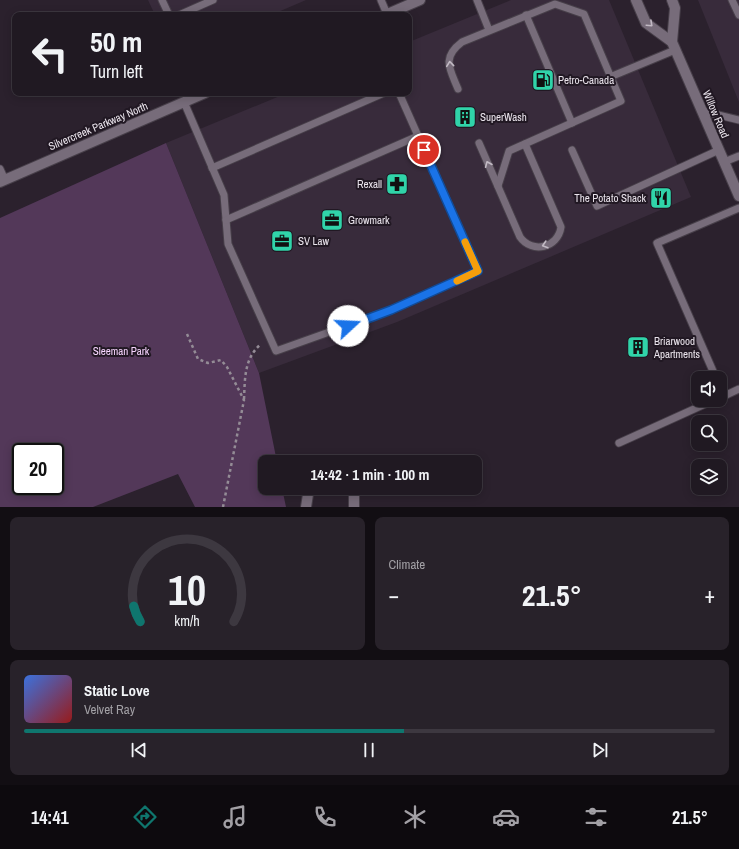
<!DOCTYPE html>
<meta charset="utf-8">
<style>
:root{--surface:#201922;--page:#28222a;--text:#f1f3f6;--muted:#a2a0a5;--line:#3d3840;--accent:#0f766e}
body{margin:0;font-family:"Archivo Narrow",sans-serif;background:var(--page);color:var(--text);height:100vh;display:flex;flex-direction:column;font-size:15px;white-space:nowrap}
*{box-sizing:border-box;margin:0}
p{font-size:13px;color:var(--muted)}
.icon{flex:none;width:22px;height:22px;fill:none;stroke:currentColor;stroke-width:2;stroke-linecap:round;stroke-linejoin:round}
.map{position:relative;height:507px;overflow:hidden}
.panel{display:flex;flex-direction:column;gap:10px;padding:10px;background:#120e13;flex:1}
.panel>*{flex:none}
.hud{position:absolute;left:12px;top:12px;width:400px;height:84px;border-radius:8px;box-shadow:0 2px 10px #0003,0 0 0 1px var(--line);background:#201922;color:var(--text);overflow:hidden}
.fabs{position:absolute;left:691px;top:371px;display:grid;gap:8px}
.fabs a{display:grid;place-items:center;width:36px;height:36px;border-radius:8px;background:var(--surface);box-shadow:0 2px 10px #0003,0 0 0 1px var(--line);font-size:20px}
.speed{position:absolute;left:12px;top:443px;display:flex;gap:8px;font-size:20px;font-weight:700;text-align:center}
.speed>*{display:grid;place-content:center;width:52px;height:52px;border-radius:50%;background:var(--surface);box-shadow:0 2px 10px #0003,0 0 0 1px var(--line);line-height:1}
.speed .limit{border:2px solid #111;border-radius:6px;background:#fff;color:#111}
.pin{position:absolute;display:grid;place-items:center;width:34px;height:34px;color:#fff;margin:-17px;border:2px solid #fff;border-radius:50%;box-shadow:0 1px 4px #0007}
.me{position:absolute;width:44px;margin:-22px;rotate:70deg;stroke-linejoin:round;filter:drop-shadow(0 0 3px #0008)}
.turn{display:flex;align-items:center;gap:14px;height:84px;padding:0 12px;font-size:18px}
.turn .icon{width:52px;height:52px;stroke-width:2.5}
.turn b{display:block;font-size:28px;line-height:34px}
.big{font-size:30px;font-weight:700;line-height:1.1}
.panel .tile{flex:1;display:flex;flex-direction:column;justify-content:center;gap:6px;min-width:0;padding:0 14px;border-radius:8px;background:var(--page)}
.panel .dial{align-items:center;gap:0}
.dial svg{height:104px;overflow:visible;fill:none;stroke:var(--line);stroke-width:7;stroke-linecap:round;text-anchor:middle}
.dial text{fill:var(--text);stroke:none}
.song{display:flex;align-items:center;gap:12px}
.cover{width:48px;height:48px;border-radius:6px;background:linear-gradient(135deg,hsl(220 70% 55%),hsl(0 70% 35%))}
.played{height:4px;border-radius:2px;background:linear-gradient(90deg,var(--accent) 55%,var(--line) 55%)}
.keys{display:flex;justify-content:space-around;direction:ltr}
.heat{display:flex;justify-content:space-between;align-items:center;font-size:22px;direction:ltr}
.panel .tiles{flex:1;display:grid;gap:10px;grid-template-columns:1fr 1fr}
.tile:last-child{grid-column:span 2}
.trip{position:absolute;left:258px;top:455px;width:224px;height:40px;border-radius:8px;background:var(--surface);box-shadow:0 2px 10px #0003,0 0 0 1px var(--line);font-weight:700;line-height:40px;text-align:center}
.dock{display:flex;height:64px;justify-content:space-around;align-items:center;background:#0d0a0e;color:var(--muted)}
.dock .icon{width:28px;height:28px}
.dock .on{color:var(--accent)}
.dock b{font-size:18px;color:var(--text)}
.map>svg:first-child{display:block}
</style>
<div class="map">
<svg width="739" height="507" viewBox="0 0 739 507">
<rect width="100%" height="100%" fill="#2b212d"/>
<!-- built -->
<g fill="#382b3b">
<polygon points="148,0 306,0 271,15 155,15"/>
<polygon points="511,0 609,0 691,197 397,322 259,373 166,143 287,93 409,93 409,42"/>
<polygon points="698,0 739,0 739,102"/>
</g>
<!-- green -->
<path fill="#533859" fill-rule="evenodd" d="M166,143L259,373L277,462H265V488H282L286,507H195L178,474L93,507H0V218ZM21,452H55V486H21Z"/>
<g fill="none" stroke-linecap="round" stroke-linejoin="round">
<!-- lane casing -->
<g stroke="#473f49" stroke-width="9">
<g id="lane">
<polyline points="162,0 169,15"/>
<polyline points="381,0 387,14"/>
<polyline points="477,0 489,30"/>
<polyline points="732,0 739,15"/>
<polyline points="179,15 213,0"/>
<polyline points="526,15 572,123"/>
<polyline points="610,77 675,50"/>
<path d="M458,89C450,69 441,58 462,42L555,4L584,14L621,101L509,151L498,186"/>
<polyline points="184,102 224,195 228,244 276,351 391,310 478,271 399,93"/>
<polyline points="702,111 739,120"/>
<path d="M479,143L520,237C532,254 558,248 561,227L525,144"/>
<polyline points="572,150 597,206 719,150"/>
<polyline points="724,162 739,156"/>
<polyline points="212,168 384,93"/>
<polyline points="0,169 5,180"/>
<polyline points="226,220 418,136"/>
<polyline points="716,378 657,243 739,208"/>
<polyline points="720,387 724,396 720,397"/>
<polyline points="724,396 739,389"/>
<polyline points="619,443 714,400"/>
</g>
</g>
<!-- street casing -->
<g stroke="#473f49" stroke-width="12">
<g id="street">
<polyline points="352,488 354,491 354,507"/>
<polyline points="306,507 309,488"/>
</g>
</g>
<!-- secondary casing -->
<g stroke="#473f49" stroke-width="12">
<g id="secondary">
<polyline points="636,0 646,23 672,42"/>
<polyline points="672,0 675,8 672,42 739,196"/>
<polyline points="385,15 420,0"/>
<polyline points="0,182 205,93"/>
</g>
</g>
<!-- path -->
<g stroke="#948c96" stroke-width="2.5" stroke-dasharray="3 3" stroke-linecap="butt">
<polyline points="187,334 198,359 208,363 221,360 227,367 244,400 223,507"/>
<path d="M244,399C245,379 244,359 260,345"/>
</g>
<!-- lane -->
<use href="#lane" stroke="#776c7a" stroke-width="7"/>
<!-- street -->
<use href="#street" stroke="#776c7a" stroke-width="10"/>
<!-- secondary -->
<use href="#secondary" stroke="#776c7a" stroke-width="10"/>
</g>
<!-- one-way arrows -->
<defs><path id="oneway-chevron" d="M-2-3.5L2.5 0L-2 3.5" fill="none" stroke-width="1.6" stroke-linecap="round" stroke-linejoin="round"/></defs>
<g stroke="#c2bac4">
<use href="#oneway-chevron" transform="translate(650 24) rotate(43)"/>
<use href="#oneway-chevron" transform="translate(450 64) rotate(-96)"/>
<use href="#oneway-chevron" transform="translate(488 164) rotate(-113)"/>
<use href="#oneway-chevron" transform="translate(545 245) rotate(163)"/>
</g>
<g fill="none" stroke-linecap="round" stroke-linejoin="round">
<!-- route casing -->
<g stroke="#114b97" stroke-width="10">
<polyline id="route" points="348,326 391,310 478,271 424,150"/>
</g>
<!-- route -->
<use href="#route" stroke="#1a73e8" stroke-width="7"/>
<!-- slow -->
<polyline stroke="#f59e0b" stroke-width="7" points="457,281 478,271 465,242"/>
</g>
<!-- icons -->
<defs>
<g id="fuel-square" transform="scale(1.15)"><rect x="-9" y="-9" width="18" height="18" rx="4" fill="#30d4a9" stroke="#211823"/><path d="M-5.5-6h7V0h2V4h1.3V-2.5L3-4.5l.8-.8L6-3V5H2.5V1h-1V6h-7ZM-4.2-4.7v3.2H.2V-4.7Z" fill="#111"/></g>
<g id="building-square" transform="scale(1.15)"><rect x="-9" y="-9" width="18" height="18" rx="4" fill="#30d4a9" stroke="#211823"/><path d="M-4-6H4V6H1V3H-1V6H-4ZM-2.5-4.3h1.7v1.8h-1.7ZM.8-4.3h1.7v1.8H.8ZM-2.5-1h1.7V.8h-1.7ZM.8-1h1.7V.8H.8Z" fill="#111"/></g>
<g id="pharmacy-square" transform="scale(1.15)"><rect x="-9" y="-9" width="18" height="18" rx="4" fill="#30d4a9" stroke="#211823"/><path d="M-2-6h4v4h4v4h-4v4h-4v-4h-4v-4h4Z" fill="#111"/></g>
<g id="restaurant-square" transform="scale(1.15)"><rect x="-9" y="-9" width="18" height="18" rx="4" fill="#30d4a9" stroke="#211823"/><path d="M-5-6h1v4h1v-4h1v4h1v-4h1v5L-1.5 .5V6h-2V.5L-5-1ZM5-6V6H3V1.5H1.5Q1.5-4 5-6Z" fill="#111"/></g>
<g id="office-square" transform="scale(1.15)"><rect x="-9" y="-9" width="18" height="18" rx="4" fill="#30d4a9" stroke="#211823"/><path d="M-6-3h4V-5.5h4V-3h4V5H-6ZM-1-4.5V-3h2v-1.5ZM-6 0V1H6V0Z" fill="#111"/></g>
</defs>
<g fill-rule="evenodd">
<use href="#fuel-square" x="543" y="80"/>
<use href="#building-square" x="465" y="117"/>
<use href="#pharmacy-square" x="397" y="184"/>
<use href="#restaurant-square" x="661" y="198"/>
<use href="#office-square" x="332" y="220"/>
<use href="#office-square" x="282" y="241"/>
<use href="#building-square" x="638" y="347"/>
</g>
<g text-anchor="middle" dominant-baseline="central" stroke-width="4" stroke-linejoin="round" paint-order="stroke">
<!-- poi labels -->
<g font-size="11" fill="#eae4ec" stroke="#211823" text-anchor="start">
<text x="558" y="80">Petro-Canada</text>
<text x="480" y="117">SuperWash</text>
<text x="382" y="184" text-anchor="end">Rexall</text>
<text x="646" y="198" text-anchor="end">The Potato Shack</text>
<text x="348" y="220">Growmark</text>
<text x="298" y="241">SV Law</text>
<text x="654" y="341">Briarwood<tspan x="654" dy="13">Apartments</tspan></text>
</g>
<!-- street labels -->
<g font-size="11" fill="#eae4ec" stroke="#211823">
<text transform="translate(716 114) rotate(67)">Willow Road</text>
<text transform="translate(98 126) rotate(-23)">Silvercreek Parkway North</text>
</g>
<!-- park labels -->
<g font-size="11" fill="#f6d4fe" stroke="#211823">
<text x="121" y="351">Sleeman Park</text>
</g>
</g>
</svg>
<div class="fabs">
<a><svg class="icon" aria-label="sound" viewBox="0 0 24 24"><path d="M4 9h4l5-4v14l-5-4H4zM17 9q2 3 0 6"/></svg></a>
<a><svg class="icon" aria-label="search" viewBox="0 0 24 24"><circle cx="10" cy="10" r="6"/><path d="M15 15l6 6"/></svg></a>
<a><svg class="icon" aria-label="layers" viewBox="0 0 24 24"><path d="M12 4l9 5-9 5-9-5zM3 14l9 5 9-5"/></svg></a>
</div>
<div class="speed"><div class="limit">20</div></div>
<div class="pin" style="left:424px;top:150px;background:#d93025"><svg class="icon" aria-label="arrive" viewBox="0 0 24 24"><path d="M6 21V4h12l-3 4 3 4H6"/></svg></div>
<svg class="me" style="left:348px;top:326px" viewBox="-20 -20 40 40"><circle r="19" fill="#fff"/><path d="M0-13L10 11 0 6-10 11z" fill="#1a73e8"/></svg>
<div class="trip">14:42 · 1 min · 100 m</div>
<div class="hud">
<div class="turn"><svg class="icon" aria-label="left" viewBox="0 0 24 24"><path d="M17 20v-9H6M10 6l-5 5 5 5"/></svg><div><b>50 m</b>Turn left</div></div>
</div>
</div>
<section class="panel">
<div class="tiles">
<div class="tile dial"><svg viewBox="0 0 100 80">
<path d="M14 69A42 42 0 1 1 86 69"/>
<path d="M14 69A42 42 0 0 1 9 57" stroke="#0f766e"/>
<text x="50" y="56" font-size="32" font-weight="700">10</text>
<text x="50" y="72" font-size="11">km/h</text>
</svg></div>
<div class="tile"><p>Climate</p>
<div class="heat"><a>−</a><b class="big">21.5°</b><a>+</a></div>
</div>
<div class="tile">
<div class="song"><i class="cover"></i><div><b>Static Love</b><p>Velvet Ray</p></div></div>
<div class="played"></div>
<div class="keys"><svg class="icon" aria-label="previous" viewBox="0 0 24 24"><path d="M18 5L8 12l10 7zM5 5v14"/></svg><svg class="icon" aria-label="pause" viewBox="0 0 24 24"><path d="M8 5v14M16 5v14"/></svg><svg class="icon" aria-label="next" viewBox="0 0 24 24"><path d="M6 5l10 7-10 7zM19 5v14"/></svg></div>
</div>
</div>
</section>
<nav class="dock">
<b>14:41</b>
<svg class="icon on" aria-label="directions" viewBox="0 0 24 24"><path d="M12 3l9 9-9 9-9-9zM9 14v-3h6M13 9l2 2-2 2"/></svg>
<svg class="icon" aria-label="music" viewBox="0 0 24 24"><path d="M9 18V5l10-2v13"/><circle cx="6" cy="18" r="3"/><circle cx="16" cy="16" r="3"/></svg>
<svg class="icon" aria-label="phone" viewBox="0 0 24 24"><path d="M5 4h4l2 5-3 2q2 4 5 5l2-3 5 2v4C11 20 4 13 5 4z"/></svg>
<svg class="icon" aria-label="climate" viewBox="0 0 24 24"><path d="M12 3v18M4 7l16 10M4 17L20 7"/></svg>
<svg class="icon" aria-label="car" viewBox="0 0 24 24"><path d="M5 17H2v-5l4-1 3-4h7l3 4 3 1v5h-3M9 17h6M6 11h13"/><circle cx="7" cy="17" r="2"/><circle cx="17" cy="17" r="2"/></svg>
<svg class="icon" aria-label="filters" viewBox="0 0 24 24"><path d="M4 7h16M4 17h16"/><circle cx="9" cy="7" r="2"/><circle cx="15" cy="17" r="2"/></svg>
<b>21.5°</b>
</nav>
